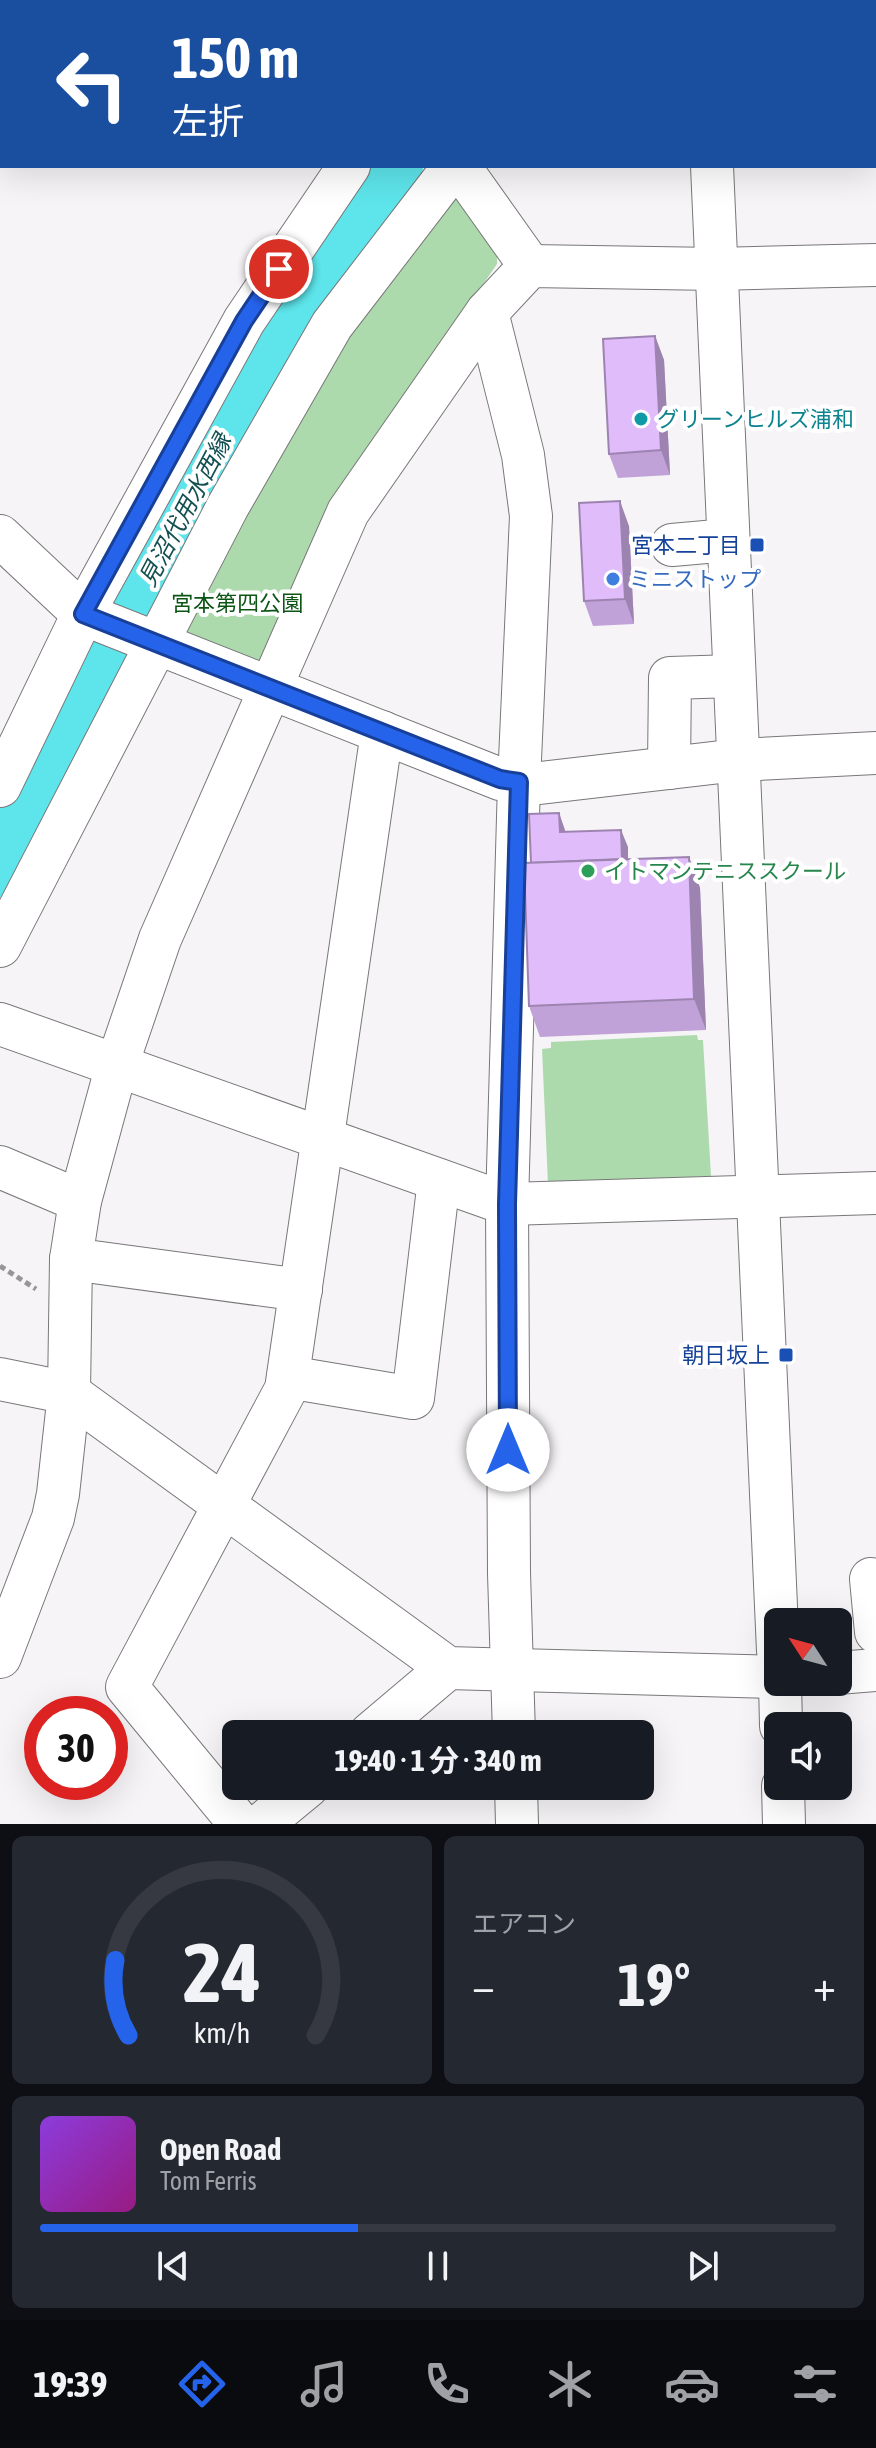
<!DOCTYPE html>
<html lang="ja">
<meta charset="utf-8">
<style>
:root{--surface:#171b24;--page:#242831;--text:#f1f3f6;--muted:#9ea1a6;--line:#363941;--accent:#2563eb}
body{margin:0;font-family:"Asap Condensed","Noto Sans JP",sans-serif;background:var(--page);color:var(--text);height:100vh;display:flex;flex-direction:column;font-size:30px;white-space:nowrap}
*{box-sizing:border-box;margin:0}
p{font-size:26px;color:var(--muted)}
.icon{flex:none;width:44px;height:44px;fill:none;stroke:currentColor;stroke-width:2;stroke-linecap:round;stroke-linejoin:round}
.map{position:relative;height:1824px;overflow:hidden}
.details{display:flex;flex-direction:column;gap:12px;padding:12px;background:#0d0f14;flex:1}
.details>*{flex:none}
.top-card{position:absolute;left:0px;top:0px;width:876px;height:168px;box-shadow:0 8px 32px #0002;background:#1a4fa0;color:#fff;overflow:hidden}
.needle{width:52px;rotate:306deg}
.buttons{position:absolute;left:764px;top:1608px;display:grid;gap:16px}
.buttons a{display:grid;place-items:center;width:88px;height:88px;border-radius:12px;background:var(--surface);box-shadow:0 8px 32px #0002;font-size:40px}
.speed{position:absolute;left:24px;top:1696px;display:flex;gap:16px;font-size:40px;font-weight:700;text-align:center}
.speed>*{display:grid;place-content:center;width:104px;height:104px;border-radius:50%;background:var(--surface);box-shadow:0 8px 32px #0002;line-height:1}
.speed .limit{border:12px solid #d22;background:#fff;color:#111}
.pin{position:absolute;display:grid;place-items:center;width:68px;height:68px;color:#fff;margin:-34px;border:4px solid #fff;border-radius:50%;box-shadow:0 2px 8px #0007}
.me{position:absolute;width:88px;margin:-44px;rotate:0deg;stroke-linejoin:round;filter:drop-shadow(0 0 6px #0008)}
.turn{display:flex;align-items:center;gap:28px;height:168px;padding:0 40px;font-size:36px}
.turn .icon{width:104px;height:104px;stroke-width:2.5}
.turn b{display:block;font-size:56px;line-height:68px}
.big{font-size:60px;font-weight:700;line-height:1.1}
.details .widget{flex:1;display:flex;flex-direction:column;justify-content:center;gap:12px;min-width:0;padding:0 28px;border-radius:12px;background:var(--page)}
.details .dial{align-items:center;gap:0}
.dial svg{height:208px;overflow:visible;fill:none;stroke:var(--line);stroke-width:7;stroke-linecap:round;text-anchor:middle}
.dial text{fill:var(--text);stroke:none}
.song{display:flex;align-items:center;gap:24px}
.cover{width:96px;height:96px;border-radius:12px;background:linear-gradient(135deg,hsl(270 70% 55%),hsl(310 70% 35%))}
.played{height:8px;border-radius:4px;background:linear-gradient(90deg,var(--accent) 40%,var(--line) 40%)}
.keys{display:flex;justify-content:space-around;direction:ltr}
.heat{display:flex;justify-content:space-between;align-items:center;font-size:44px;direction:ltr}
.details .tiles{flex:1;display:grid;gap:12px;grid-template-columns:1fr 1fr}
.widget:last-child{grid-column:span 2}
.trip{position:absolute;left:222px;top:1720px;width:432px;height:80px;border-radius:12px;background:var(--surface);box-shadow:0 8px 32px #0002;font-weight:700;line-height:80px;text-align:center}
.dock{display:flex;height:128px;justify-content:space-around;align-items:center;background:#090b0e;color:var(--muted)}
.dock .icon{width:56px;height:56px}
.dock .current{color:var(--accent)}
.dock b{font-size:36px;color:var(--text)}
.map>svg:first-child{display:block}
</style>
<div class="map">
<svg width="876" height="1824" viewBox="0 0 876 1824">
<rect width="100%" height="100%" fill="#f6f4f7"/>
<!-- green -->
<g fill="#addaac">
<polygon points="459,193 497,249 497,264 330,508 263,660 250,665 178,638 367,294"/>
<polygon points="697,1035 698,1040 703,1040 711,1176 548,1184 542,1049 551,1048 551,1042"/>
</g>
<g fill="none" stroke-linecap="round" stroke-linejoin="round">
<!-- river -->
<g stroke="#5de5eb" stroke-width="56">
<polyline points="604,2 608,0"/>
<polyline points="0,869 197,483 277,339 395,166"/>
</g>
<!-- minor casing -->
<g stroke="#787779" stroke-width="44">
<g id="minor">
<polyline points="704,0 704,2"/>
<polyline points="527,2 530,0"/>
<polyline points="671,2 674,0"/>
<polyline points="874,21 876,21"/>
<polyline points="459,166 530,266"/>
<polyline points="712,166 778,1651"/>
<polyline points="487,312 523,455 531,516 519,782 507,1204 509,1573 514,1734"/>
<polyline points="0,536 83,614 500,779 540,783 738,760 876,753"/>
<polyline points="672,545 728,540"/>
<polyline points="669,768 670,678 734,676"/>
<polyline points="0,786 83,614 244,321 349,166"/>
<polyline points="0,946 228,506 332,325 454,166"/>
<polyline points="0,1024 507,1204 876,1193"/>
<polyline points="0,1167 80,1201"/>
<polyline points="71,1259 301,1290"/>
<polyline points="288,1377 413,1398 439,1180"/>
<polyline points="0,1379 69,1393 448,1668 778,1677"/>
<polyline points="871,1579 876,1632"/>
<polyline points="0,1657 53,1518 58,1494 69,1393 71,1259 80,1201 117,1065 160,939 348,512 487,312 530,266 716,269 876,265"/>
<polyline points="838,1673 876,1670"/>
<polyline points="780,1682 781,1726"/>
<polyline points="370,1734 448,1668"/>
<polyline points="516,1786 517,1824"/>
<polyline points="783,1786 784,1824"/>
<polyline points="240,1824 127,1687 286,1389 382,732"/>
<polyline points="262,1824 308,1786"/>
</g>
</g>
<!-- path -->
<polyline stroke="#969597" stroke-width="5" stroke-dasharray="6 4" stroke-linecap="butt" points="0,1266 36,1289"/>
<!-- minor -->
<use href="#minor" stroke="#fff" stroke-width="42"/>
</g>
<!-- wall -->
<g fill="#c1a2d8">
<polygon points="655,336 664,360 670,475 618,478 609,454"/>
<polygon points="629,526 634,624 593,626 584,601"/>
<polygon points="559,813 565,832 628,847 628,859 689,857 700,888 706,1030 540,1037 529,1006 531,863"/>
</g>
<!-- shaded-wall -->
<g fill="#9d84b0">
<polygon points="655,336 664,360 670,475 661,450"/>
<polygon points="620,501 629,526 634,624 625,599"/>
<polygon points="559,813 565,830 566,850 560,832"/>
<polygon points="621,830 628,847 628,887 622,870"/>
<polygon points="689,857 700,888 706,1030 694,999"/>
</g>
<!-- building -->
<g fill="#e0bcfb" stroke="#9d84b0" stroke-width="2">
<polygon points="655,336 661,450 609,454 603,339"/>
<polygon points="620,501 625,599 584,601 579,503"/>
<polygon points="559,813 560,832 621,830 622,859 531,863 529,814"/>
<polygon points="689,857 694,999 529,1006 524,863"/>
</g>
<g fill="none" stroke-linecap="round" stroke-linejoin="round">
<!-- route casing -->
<g stroke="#184099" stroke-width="20">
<polyline id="route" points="279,269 244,321 83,614 500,779 519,782 507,1204 508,1450"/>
</g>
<!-- route -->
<use href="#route" stroke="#2563eb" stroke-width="14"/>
</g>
<!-- markers -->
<circle fill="#0f9aa8" stroke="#fff" stroke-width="3" cx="641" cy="419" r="8"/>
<g fill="#1a4fb4" stroke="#fff" stroke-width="3">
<rect x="749" y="537" width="16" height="16" rx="4"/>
<rect x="778" y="1347" width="16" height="16" rx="4"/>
</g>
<circle fill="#3f7fe0" stroke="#fff" stroke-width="3" cx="613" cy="579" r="8"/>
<circle fill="#2e9e5b" stroke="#fff" stroke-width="3" cx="588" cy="871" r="8"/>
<g text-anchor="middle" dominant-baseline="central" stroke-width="8" stroke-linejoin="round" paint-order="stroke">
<!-- culture labels -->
<g font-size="22" fill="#0d838f" stroke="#fff" text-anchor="start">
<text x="657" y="419">グリーンヒルズ浦和</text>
</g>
<!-- transit labels -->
<g font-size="22" fill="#164399" stroke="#fff" text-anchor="end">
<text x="741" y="545">宮本二丁目</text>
<text x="770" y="1355">朝日坂上</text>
</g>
<!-- shop labels -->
<g font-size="22" fill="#366cbe" stroke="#fff" text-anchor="start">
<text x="629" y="579">ミニストップ</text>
</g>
<!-- park labels -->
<g font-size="22" fill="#0c5515" stroke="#fff">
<text x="237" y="603">宮本第四公園</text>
</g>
<!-- leisure labels -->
<g font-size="22" fill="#27864d" stroke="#fff" text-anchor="start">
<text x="604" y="871">イトマンテニススクール</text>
</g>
<!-- water labels -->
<g font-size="24" font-style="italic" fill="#145052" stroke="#fff">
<text transform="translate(185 510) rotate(-62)">見沼代用水西縁</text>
</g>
</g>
</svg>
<div class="buttons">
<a><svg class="needle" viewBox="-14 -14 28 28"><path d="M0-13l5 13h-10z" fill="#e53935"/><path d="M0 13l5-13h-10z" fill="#9ea1a6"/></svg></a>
<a><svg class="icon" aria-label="sound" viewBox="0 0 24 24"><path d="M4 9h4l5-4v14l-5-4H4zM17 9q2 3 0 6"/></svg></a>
</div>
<div class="speed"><div class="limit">30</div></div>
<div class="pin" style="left:279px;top:269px;background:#d93025"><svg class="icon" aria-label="arrive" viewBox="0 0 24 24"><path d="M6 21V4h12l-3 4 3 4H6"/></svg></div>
<svg class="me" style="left:508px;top:1450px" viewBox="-20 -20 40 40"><circle r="19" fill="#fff"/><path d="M0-13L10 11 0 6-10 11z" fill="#2563eb"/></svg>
<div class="trip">19:40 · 1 分 · 340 m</div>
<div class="top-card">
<div class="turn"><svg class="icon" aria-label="left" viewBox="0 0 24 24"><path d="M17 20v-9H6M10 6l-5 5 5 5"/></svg><div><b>150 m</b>左折</div></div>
</div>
</div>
<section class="details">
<div class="tiles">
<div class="widget dial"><svg viewBox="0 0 100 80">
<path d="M14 69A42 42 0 1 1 86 69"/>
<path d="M14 69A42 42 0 0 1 9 40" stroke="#2563eb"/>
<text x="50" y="56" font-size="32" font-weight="700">24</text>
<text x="50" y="72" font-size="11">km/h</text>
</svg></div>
<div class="widget"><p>エアコン</p>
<div class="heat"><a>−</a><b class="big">19°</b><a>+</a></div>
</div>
<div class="widget">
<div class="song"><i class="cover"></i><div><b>Open Road</b><p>Tom Ferris</p></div></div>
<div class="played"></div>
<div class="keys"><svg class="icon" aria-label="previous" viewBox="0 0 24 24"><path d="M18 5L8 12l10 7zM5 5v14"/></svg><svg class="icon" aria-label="pause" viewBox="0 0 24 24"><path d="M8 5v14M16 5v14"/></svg><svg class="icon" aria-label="next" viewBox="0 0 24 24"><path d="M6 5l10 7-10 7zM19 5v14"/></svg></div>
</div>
</div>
</section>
<nav class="dock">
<b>19:39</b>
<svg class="icon current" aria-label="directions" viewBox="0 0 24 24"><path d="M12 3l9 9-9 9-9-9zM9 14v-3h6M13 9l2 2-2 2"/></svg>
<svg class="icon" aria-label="music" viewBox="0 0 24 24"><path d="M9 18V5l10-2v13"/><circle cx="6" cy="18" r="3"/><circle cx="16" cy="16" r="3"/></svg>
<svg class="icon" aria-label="phone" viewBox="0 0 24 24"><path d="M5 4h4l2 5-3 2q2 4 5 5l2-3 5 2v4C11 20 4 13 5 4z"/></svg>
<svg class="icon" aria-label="climate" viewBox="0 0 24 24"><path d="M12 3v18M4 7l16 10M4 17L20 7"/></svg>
<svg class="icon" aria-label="car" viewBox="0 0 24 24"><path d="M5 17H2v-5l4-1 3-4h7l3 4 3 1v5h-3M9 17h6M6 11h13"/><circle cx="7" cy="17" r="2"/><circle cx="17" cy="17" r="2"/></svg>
<svg class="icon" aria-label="filters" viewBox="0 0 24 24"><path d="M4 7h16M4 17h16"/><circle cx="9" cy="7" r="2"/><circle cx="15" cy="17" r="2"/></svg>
</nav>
